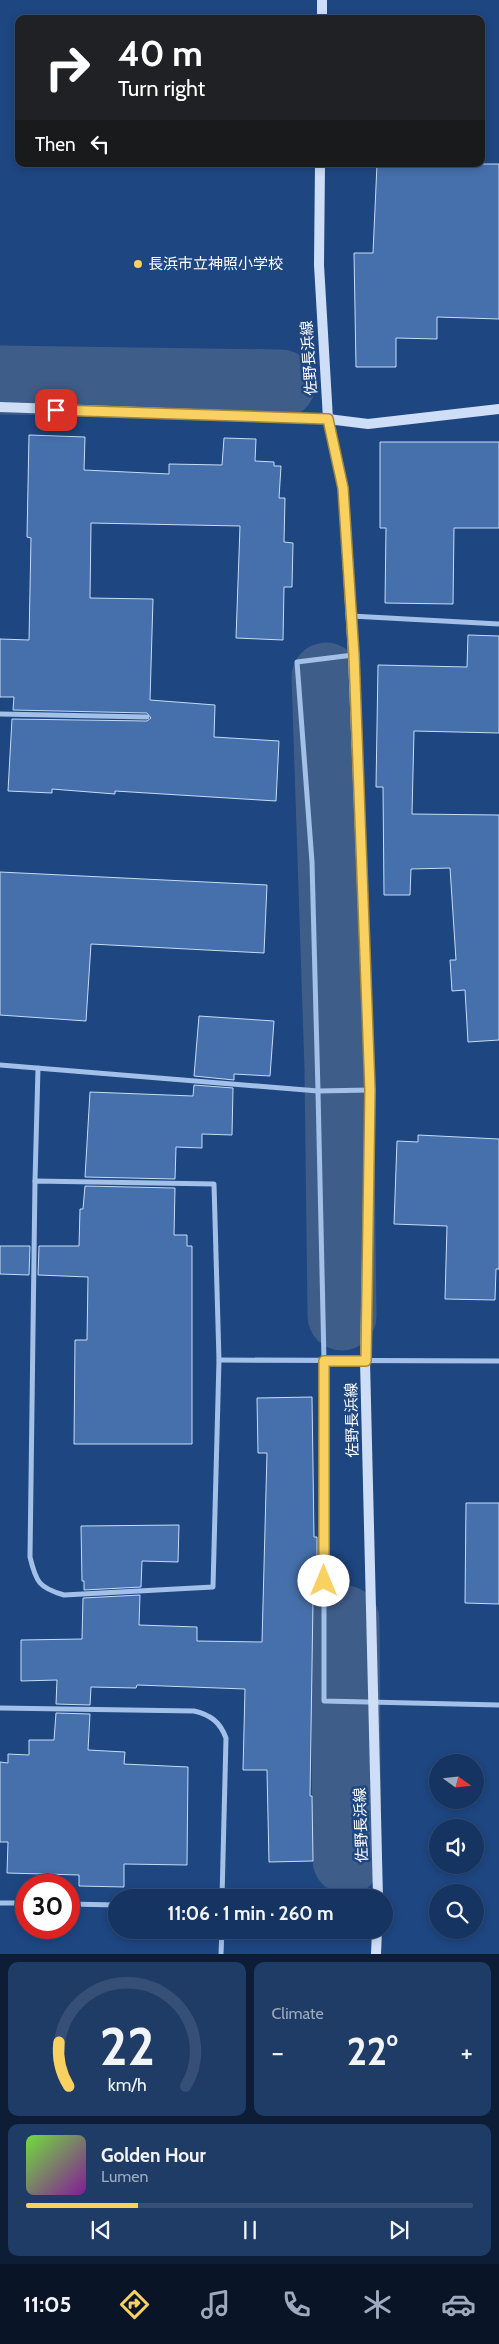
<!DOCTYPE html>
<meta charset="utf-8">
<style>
:root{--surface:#163461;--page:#1f3c67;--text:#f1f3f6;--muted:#9eaabd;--line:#354f76;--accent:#f8d161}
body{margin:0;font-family:Cabin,"Noto Sans JP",sans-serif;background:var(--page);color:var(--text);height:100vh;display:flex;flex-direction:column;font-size:19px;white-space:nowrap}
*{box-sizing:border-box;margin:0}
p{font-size:16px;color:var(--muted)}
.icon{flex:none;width:28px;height:28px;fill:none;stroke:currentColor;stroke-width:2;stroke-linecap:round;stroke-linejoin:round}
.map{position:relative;height:1954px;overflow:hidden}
.panel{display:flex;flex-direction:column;gap:8px;padding:8px;background:#0c1d35;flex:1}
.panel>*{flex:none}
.guide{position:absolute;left:15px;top:15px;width:470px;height:152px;border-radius:10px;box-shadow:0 2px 8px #0003,0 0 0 1px var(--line);background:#202124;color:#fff;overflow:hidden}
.needle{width:32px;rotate:105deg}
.buttons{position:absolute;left:429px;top:1754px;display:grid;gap:10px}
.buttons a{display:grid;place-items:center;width:55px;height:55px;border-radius:50%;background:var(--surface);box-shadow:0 2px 8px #0003,0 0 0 1px var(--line);font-size:25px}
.speed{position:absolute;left:15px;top:1874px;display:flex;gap:10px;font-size:25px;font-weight:700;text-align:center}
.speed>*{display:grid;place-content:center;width:65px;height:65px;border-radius:50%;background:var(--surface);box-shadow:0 2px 8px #0003,0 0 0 1px var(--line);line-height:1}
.speed .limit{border:8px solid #d22;background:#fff;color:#111}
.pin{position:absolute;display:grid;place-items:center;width:42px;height:42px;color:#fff;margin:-21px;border-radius:10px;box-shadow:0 2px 8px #0006}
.me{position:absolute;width:55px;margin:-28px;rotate:0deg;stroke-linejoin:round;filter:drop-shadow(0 0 4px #0008)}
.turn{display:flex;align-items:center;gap:18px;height:105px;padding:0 20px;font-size:22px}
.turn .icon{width:65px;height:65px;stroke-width:2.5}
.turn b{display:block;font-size:35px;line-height:42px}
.then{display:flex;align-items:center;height:48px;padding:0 20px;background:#0003;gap:10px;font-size:19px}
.big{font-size:38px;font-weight:800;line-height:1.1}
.panel .tile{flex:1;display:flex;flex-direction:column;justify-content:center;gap:8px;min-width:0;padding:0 18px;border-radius:10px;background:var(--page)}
.panel .dial{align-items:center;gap:0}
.dial svg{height:130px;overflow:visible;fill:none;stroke:var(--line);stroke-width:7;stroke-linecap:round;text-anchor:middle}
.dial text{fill:var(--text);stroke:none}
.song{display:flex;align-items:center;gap:15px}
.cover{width:60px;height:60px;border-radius:8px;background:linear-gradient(135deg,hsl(100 70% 55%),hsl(290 70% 35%))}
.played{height:5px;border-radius:2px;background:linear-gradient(90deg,var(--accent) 25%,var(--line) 25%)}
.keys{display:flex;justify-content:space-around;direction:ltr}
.heat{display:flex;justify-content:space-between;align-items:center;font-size:28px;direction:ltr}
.panel .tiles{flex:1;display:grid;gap:8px;grid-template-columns:1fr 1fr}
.tile:last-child{grid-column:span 2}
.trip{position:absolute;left:108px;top:1889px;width:285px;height:50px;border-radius:25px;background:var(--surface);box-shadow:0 2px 8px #0003,0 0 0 1px var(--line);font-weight:800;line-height:50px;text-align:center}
.dock{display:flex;height:80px;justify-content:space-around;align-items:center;background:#091527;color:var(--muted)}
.dock .icon{width:35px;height:35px}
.dock .selected{color:var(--accent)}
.dock b{font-size:22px;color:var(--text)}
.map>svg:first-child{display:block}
</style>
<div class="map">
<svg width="499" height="1954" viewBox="0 0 499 1954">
<rect width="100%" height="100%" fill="#1e4681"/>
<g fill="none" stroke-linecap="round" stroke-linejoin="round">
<!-- river -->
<g stroke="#3f5d89" stroke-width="69">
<polyline points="0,380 281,384"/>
<polyline points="326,677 339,1069 342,1316"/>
<polyline points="345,1620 347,1860"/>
</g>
</g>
<!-- building -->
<g fill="#4670ab" stroke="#c7dbf7">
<polygon points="377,164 499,164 499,319 437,317 437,339 396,338 396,367 356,367 354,253 373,253"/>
<polygon points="29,435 85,437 84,470 169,474 169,464 222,465 224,438 256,439 255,461 274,462 274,466 281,466 279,498 285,498 284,542 293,543 292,587 284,587 283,640 236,638 240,526 91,523 90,598 153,599 150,700 215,705 214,737 279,741 276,801 115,791 115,794 52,789 52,793 8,791 12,719 147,721 151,718 147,713 13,710 14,697 0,697 0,639 29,640 31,538 27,537"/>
<polygon points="380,442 499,442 499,528 454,528 453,604 385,603 386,528 380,528"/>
<polygon points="468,635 499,636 499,733 414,731 412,814 499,815 499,1040 468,1042 465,990 452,991 450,960 456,960 450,868 411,869 410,895 384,895 383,787 376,787 378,665 467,667"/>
<polygon points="0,872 267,885 264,953 91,944 86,1021 0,1015"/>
<polygon points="199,1016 274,1021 270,1076 234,1074 234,1080 194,1076"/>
<polygon points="194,1085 233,1088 232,1135 202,1134 202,1148 176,1147 175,1179 85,1177 90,1092 193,1096"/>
<polygon points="418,1135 499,1139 499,1269 496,1269 495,1300 445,1299 447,1226 394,1224 397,1141 418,1142"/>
<polygon points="85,1186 175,1188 174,1235 187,1235 187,1246 192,1246 192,1444 74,1444 75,1340 87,1340 88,1277 38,1275 39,1246 79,1246 80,1209 83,1209"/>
<polygon points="0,1246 30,1246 29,1275 0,1274"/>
<polygon points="312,1397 314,1537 317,1537 317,1600 313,1600 310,1796 312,1796 313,1861 269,1862 267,1770 243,1770 245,1689 137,1685 136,1688 91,1687 90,1705 56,1704 57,1680 21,1681 21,1640 82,1639 83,1598 140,1595 139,1625 197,1627 197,1641 262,1642 267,1453 258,1453 257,1398"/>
<polygon points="466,1503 499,1503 499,1604 465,1603"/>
<polygon points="179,1525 178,1562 142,1561 141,1587 84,1590 84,1581 82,1581 81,1526"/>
<polygon points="56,1713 90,1714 88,1750 125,1752 124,1764 188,1767 187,1865 124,1864 124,1887 79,1886 79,1875 7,1873 8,1842 0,1842 0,1762 8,1763 8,1754 29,1755 29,1740 54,1740"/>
</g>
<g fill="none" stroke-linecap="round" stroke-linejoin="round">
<!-- street -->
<g stroke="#a3c0e9" stroke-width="5">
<polyline points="351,616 499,624"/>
<polyline points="353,655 297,662 312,862 318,1091 324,1361 324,1701 499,1705"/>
<polyline points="0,714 147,717"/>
<polyline points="0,1065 318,1091 370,1090"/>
<path d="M35,1181L214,1184L219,1360L213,1587L64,1595C39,1588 36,1582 30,1557Z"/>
<polyline points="35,1181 38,1068"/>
<polyline points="219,1360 499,1361"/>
<path d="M0,1708L194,1711C211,1715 220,1722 226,1738L222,1898"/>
<polyline points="0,1903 26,1903"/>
<polyline points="69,1904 116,1905"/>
<polyline points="221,1954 222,1930"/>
</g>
<!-- secondary -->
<g stroke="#cedef7" stroke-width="10">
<polyline points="322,19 322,0"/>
<polyline points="320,164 319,265 328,419 343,488 353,655 370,1090 365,1361 378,1898"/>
<polyline points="0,407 328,419 368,424 499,409"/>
<polyline points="376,1954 377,1930"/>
</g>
</g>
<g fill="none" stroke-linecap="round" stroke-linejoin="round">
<!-- route casing -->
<g stroke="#a1883f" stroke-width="12">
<polyline id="route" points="56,410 328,419 343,488 354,655 370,1090 366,1361 324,1361 324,1581"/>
</g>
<!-- route -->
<use href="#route" stroke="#f8d161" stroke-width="9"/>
</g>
<!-- markers -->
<circle fill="#f8d161" stroke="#1e4681" stroke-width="2" cx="138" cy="264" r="5"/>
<g text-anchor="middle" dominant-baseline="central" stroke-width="5" stroke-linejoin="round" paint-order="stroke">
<!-- poi labels -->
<g font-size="15" fill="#fff" stroke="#1e4681" text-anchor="start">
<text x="148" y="264">長浜市立神照小学校</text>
</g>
<!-- street labels -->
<g font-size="15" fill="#fff" stroke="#1e4681">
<text transform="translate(309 358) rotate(-94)">佐野長浜線</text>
<text transform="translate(352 1420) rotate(-91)">佐野長浜線</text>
<text transform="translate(361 1825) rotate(-92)">佐野長浜線</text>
</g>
</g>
</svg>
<div class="buttons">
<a><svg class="needle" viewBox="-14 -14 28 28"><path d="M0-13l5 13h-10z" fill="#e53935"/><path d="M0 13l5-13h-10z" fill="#9eaabd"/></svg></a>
<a><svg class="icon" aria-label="sound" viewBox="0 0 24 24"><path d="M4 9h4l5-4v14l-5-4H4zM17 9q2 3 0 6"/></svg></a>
<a><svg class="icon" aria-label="search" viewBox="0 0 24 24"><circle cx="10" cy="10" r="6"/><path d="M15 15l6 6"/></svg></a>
</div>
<div class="speed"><div class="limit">30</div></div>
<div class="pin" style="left:56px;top:410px;background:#d93025"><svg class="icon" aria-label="arrive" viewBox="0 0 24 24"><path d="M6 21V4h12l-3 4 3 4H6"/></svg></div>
<svg class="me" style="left:324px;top:1581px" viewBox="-20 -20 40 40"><circle r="19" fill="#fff"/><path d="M0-13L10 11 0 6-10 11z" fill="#f8d161"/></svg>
<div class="trip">11:06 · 1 min · 260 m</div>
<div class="guide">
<div class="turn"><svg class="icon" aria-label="right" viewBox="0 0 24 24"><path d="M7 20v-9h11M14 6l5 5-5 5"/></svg><div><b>40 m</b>Turn right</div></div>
<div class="then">Then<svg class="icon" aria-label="left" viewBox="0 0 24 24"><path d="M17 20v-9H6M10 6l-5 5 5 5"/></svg></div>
</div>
</div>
<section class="panel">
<div class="tiles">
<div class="tile dial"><svg viewBox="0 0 100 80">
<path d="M14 69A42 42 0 1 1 86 69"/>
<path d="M14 69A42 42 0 0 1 8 42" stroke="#f8d161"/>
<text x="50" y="56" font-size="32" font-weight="700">22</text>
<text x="50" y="72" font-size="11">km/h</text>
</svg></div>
<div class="tile"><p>Climate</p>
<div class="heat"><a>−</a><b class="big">22°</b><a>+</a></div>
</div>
<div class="tile">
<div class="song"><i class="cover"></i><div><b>Golden Hour</b><p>Lumen</p></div></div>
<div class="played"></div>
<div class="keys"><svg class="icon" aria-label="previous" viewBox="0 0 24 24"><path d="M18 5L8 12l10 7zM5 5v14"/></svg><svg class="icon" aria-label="pause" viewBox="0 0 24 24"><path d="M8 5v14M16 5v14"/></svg><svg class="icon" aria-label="next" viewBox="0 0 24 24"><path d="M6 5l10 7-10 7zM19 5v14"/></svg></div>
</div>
</div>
</section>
<nav class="dock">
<b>11:05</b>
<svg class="icon selected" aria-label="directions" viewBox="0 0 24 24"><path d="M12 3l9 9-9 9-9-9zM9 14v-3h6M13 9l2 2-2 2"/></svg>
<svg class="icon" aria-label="music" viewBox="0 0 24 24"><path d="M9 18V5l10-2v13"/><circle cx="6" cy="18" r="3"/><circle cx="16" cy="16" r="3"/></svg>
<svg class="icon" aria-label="phone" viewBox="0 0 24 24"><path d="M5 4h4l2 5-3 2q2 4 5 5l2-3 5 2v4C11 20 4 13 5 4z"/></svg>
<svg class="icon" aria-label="climate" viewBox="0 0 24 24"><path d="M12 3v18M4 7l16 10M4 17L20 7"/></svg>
<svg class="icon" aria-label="car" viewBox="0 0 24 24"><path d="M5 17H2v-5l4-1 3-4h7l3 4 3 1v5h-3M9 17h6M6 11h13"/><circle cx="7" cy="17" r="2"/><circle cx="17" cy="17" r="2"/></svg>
</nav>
